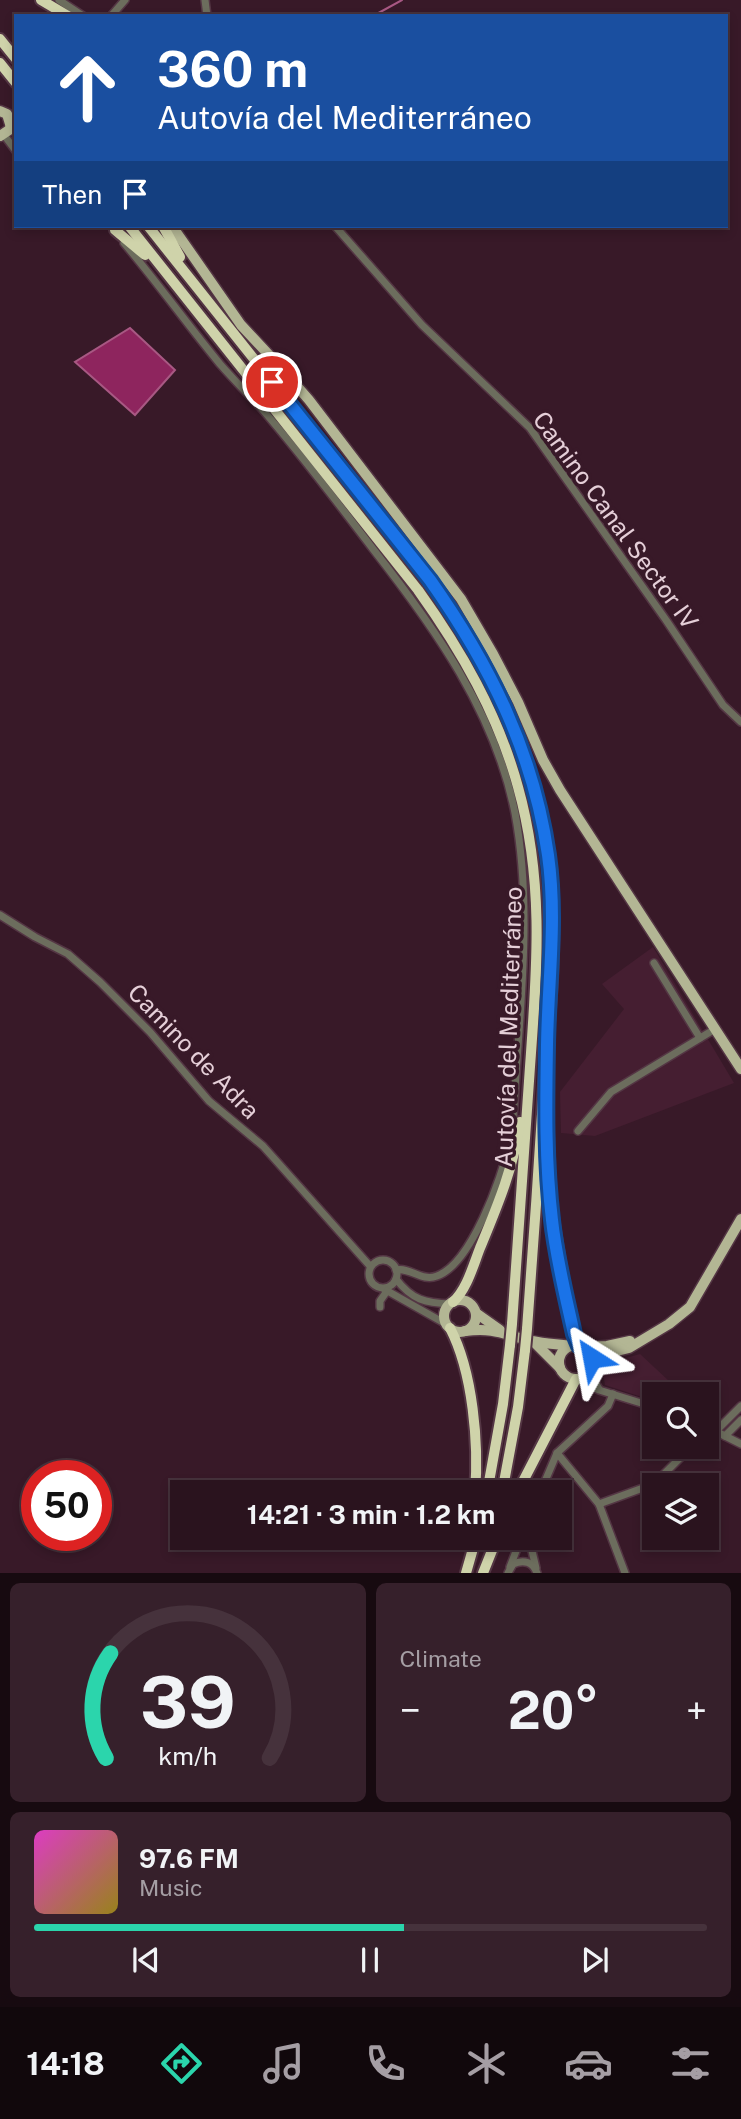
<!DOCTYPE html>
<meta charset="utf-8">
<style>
:root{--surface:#2a131e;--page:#36202b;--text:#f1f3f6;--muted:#a59ea4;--line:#46323c;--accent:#2bd5ac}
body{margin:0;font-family:"Public Sans",sans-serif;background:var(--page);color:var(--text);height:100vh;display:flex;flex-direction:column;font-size:26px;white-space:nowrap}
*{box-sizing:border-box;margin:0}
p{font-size:23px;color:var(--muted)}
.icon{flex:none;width:38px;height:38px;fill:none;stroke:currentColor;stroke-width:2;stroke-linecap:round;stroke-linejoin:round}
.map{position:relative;height:1573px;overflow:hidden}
.sheet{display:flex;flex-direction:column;gap:10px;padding:10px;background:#170a10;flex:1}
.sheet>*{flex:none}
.top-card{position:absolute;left:14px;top:14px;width:714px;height:214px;border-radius:0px;box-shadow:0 4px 10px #0003,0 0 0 2px var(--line);background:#1a4fa0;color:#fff;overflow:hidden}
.tools{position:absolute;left:642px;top:1382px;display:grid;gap:14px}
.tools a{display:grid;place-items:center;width:77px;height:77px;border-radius:0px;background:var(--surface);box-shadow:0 4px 10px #0003,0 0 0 2px var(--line);font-size:35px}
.speed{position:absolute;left:21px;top:1460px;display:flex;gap:14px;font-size:35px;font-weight:700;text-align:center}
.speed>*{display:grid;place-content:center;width:91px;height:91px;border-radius:50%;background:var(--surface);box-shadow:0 4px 10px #0003,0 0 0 2px var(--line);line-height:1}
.speed .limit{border:10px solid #d22;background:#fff;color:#111}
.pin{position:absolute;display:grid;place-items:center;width:60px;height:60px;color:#fff;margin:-30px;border:4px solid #fff;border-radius:50%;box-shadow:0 2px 7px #0007}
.me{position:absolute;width:77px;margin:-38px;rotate:326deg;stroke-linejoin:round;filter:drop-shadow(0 0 5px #0008)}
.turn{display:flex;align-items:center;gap:24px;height:147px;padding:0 28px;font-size:32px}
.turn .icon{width:91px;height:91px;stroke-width:2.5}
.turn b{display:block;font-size:49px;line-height:60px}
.then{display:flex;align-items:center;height:66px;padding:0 28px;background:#0003;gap:14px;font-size:26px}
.big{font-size:52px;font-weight:700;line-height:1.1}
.sheet .tile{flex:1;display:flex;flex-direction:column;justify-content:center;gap:10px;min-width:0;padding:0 24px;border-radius:10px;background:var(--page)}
.sheet .dial{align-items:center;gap:0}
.dial svg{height:182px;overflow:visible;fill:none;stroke:var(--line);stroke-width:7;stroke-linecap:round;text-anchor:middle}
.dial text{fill:var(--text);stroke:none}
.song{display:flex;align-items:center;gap:21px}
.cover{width:84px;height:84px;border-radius:10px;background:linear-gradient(135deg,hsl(310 70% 55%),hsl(50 70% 35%))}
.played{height:7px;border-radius:4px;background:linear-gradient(90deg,var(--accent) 55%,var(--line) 55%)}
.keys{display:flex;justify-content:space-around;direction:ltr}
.heat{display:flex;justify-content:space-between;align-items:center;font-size:38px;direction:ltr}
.sheet .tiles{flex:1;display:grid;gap:10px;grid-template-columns:1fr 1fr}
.tile:last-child{grid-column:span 2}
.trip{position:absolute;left:170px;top:1480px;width:402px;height:70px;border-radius:0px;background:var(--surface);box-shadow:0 4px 10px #0003,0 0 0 2px var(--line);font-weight:700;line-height:70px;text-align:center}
.menu{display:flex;height:112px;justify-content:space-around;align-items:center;background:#11080c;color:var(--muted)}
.menu .icon{width:49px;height:49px}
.menu .on{color:var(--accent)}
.menu b{font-size:32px;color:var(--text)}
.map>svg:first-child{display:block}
</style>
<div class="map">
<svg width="741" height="1573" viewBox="0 0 741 1573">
<rect width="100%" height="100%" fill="#381928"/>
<!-- built -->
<g fill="#451e31">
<polygon points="653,947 734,1083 595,1136 561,1133 560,1092 624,1009 602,984"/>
<polygon points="640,1354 684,1395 654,1395 654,1401 605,1385 603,1374 611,1362"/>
</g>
<!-- water -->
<polygon fill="#8e255e" stroke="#a85883" stroke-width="2" points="130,328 175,370 135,415 75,362"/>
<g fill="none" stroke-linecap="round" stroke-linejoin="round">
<!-- stream -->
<polyline stroke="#a85883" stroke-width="2" points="373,16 402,0"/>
<!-- minor casing -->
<g stroke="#543644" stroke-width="10">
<g id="minor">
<polyline points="59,0 83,16"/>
<polyline points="205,0 207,16"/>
<polyline points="111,16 125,0"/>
<polyline points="4,135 16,151"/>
<polyline points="335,226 422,325 530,428 666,620 723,705 741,722"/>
<path d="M124,243C157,282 187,324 220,364C233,379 248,394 262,409C301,454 337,502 373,549C435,628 495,712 515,813C532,905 521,997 515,1089C514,1108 513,1127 509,1144C502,1178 471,1264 437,1276C421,1282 411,1267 396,1270"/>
<polyline points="0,915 35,937 68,954 100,982 150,1032 209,1101 263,1146 280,1165 370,1266"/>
<polyline points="654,963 700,1038"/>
<polyline points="578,1131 611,1092 715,1029"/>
<circle cx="383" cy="1274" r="14"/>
<path d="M396,1279C412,1300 425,1303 451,1304"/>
<polyline points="384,1289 446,1324"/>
<polyline points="380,1307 380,1301 387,1291"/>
<polyline points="589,1372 599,1389"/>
<polyline points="577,1379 599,1390 654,1407"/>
<polyline points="707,1427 741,1444"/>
<polyline points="716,1431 741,1406"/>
<polyline points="725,1436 741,1420"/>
<polyline points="557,1453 599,1504 625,1573"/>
<polyline points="540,1493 557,1453 608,1406 613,1394"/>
<polyline points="599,1504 654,1484 691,1447"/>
<polyline points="529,1538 536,1568"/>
<polyline points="510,1567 521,1538"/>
<path d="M508,1573L513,1564C524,1559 533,1562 537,1573"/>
</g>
</g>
<!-- major casing -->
<g stroke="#543644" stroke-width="13">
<g id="major">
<polyline points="0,111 7,114 10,124"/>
<polyline points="0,136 9,130 16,116"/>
<polyline points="172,226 241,325 282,369 309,400 461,599 493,654 518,702 543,760 560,790 741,1069"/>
<circle cx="460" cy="1316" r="16"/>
<polyline points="476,1313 500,1330"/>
<path d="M465,1331C495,1327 505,1335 532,1341C545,1344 559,1344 572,1346"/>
<polyline points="534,1342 560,1368"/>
<circle cx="576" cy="1362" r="17"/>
<polyline points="583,1347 607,1346 630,1341"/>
<polyline points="592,1363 605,1354 629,1348 669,1324 690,1307 741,1219"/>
</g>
</g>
<!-- highway casing -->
<g stroke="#543644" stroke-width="14">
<g id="highway">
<polyline points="41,0 68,16"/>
<polyline points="0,39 16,59"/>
<polyline points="0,63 16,83"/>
<path d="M129,226L418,590C461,650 498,714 518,787C546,887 536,979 529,1081C524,1162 518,1243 512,1324"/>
<path d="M148,226L430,580C475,643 513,709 533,783C544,826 551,870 553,914C555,971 548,1028 544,1084C539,1166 533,1247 527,1329"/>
<polyline points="163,226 180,257"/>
<polyline points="115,230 145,255"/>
<path d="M547,1139C548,1194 556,1241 566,1294C569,1311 570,1332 579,1346"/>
<path d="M453,1302C467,1289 473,1266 480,1248C497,1207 514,1167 520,1122"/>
<path d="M450,1328C473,1372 479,1444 475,1493"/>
<polyline points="487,1493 503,1404 510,1345"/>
<polyline points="502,1493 518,1407 525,1350"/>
<polyline points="517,1493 576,1379"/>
<polyline points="466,1573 476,1538"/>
<polyline points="483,1573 497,1538"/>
</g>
</g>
<!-- minor -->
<use href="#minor" stroke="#6c6d5d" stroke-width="7"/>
<!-- major -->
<use href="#major" stroke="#b3b694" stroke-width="10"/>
<!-- highway -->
<use href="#highway" stroke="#cfd3aa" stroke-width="10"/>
<!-- highway-bridge casing -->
<g stroke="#543644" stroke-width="14" stroke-linecap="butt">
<g id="highway-bridge">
<polyline points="510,1345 512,1324"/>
<polyline points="525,1350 527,1329"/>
</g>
</g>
<!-- highway-bridge -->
<use href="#highway-bridge" stroke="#cfd3aa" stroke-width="10"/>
</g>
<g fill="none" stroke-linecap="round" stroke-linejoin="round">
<!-- route casing -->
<g stroke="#114b97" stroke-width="18">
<path id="route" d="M272,382L430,580C490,665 533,751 548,855C557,919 548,981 547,1045C546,1103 545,1162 552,1220C556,1258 566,1297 574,1334L579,1346L586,1349L592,1358"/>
</g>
<!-- route -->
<use href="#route" stroke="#1a73e8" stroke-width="12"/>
</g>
<g text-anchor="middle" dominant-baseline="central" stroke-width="7" stroke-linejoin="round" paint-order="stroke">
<!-- street labels -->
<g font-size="24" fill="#e5cfd8" stroke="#381928">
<text transform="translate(616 520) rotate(54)">Camino Canal Sector IV</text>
<text transform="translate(508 1027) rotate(-88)">Autovía del Mediterráneo</text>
<text transform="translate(194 1051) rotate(46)">Camino de Adra</text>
</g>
</g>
</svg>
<div class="tools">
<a><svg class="icon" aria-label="search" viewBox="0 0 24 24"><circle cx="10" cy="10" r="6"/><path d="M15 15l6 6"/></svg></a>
<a><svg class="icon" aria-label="layers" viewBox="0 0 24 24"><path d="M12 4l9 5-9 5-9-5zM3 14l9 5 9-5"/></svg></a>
</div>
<div class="speed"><div class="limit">50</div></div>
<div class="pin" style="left:272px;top:382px;background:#d93025"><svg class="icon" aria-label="arrive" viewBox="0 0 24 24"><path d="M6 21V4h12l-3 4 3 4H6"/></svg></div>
<svg class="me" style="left:592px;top:1358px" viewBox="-20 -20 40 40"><path d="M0-17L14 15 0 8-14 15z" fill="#1a73e8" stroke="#fff" stroke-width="4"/></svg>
<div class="trip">14:21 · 3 min · 1.2 km</div>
<div class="top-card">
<div class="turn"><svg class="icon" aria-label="ahead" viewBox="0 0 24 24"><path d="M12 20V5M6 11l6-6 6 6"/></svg><div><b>360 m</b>Autovía del Mediterráneo</div></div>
<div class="then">Then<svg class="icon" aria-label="arrive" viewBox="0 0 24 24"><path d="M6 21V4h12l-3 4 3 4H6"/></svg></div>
</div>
</div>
<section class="sheet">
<div class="tiles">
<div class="tile dial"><svg viewBox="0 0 100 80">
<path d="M14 69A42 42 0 1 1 86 69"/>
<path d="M14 69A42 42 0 0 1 16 23" stroke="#2bd5ac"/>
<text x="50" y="56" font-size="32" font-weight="700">39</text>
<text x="50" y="72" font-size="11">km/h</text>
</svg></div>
<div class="tile"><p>Climate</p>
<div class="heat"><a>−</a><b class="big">20°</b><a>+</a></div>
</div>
<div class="tile">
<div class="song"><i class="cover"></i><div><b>97.6 FM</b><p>Music</p></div></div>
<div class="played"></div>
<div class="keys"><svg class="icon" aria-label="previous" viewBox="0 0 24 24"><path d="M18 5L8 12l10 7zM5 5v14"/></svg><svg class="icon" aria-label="pause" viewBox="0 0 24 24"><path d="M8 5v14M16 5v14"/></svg><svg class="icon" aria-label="next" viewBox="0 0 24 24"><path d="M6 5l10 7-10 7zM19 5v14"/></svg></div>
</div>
</div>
</section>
<nav class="menu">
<b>14:18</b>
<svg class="icon on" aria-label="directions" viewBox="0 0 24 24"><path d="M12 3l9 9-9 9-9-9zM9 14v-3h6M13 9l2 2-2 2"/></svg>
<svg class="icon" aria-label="music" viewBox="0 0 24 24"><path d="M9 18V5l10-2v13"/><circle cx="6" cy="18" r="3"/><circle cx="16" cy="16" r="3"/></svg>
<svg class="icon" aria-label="phone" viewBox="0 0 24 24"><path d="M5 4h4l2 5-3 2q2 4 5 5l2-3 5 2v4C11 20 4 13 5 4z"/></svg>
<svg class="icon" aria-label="climate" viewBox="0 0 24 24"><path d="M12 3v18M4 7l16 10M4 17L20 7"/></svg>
<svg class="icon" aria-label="car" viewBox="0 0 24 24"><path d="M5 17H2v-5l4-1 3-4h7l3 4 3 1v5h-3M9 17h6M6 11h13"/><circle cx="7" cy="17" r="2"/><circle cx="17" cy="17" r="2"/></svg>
<svg class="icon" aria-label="filters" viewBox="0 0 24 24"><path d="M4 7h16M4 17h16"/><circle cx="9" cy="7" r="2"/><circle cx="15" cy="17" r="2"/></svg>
</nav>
